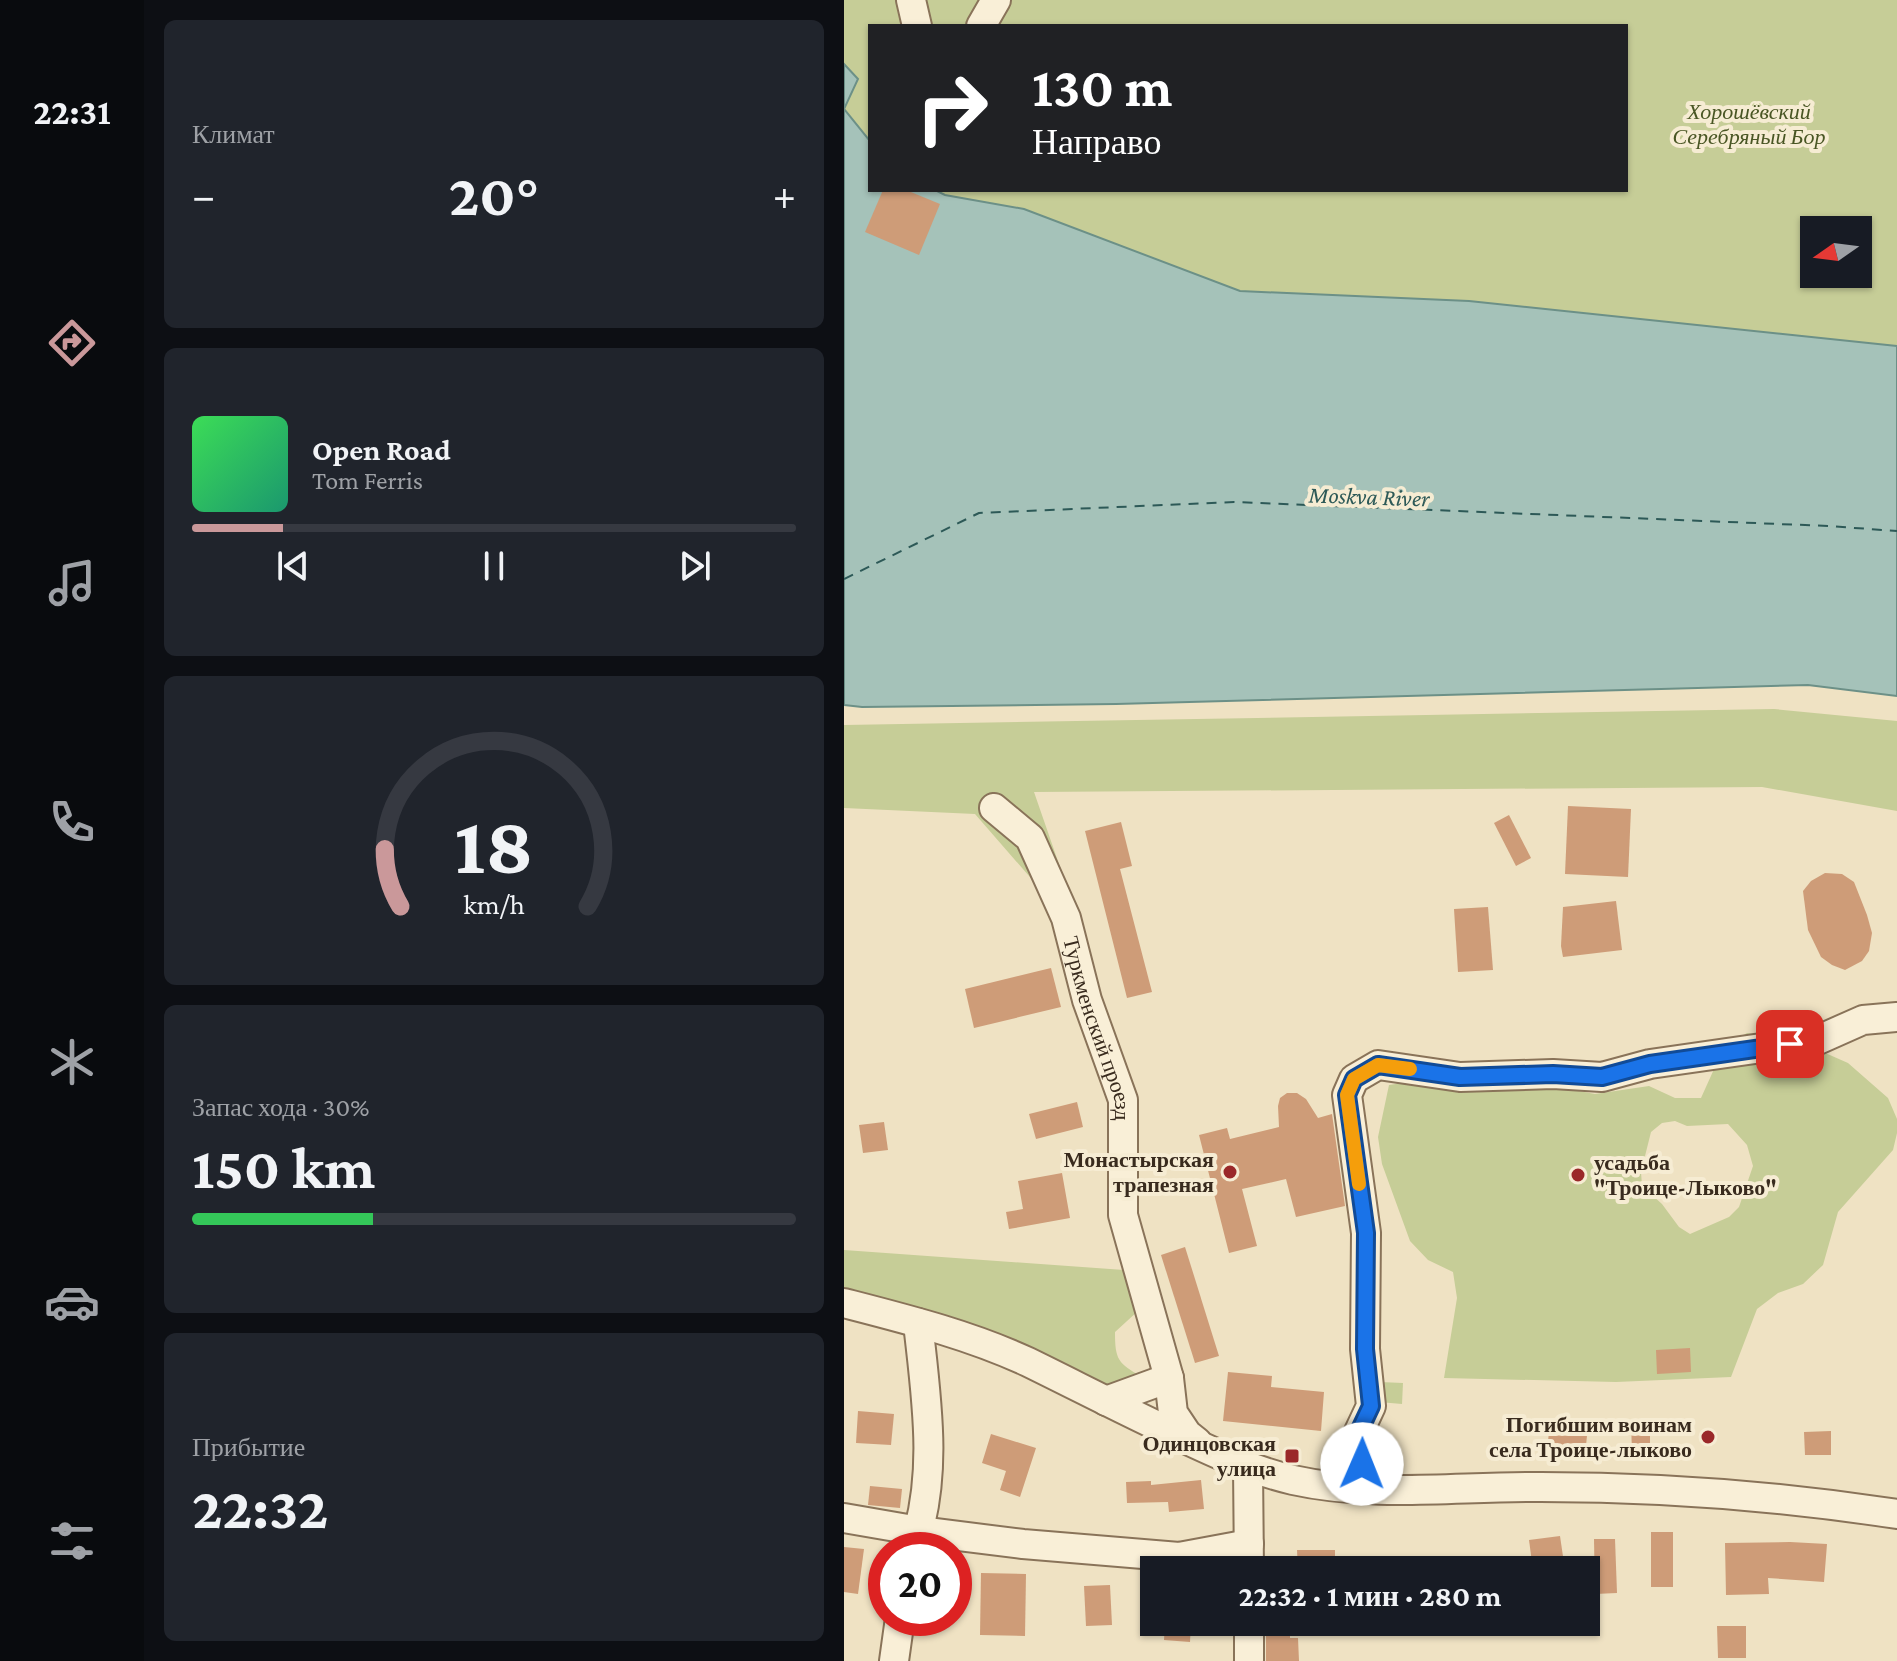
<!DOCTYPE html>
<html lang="ru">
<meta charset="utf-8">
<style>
:root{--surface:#171b24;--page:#20242c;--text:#f1f3f6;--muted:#9ea1a6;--line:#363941;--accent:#ca989a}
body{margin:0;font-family:"Crimson Pro",serif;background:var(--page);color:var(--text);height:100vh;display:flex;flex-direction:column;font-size:30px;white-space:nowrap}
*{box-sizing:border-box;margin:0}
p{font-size:26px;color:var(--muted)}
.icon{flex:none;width:44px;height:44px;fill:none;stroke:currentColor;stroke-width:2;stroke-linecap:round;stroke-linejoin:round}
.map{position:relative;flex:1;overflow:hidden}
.details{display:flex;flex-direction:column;gap:20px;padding:20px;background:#0d0f14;width:700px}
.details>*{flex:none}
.hud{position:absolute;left:24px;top:24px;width:760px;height:168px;border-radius:0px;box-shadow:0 2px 6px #0004;background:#202124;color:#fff;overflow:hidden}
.needle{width:52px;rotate:256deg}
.buttons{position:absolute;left:956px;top:216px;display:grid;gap:16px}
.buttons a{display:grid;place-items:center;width:72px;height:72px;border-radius:0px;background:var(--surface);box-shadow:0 2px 6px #0004;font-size:40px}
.speed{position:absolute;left:24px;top:1532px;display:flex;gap:16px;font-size:40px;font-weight:700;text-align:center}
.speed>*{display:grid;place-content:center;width:104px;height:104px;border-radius:50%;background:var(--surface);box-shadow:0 2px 6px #0004;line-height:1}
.speed .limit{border:12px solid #d22;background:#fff;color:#111}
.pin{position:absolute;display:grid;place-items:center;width:68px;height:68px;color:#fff;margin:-34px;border-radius:16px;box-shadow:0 4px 12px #0006}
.me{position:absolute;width:88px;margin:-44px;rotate:1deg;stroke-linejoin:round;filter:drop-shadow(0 0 6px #0008)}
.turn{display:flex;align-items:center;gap:28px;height:168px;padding:0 32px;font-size:36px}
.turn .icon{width:104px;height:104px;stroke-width:2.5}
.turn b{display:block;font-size:56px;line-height:68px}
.big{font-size:60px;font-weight:700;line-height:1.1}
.details .widget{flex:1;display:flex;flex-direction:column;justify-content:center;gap:12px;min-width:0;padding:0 28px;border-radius:12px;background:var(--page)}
.details .dial{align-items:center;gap:0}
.dial svg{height:208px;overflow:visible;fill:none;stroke:var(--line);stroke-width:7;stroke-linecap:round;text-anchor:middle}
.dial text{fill:var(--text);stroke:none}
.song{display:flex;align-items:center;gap:24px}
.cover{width:96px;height:96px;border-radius:12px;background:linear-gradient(135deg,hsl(130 70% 55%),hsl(160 70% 35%))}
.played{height:8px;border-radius:4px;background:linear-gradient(90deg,var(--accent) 15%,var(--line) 15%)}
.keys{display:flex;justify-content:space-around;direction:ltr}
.heat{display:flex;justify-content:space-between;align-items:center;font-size:44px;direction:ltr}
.charge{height:12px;border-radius:6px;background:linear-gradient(90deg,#34c759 30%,var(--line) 0)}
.trip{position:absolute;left:296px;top:1556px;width:460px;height:80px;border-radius:0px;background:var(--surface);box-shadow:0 2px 6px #0004;font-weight:700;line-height:80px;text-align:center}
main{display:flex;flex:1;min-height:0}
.tab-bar{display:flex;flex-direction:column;width:144px;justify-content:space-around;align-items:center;background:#090b0e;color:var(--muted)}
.tab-bar .icon{width:56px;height:56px}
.tab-bar .active{color:var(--accent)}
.tab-bar b{font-size:36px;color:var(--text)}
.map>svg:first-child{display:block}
</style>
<main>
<nav class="tab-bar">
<b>22:31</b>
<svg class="icon active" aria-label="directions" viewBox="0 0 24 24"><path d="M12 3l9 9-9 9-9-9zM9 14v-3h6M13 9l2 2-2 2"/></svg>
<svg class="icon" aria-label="music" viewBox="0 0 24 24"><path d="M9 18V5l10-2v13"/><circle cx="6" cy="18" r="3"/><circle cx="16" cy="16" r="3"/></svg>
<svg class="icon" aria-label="phone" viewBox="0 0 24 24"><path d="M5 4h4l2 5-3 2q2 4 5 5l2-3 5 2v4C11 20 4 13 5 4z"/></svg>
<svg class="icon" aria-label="climate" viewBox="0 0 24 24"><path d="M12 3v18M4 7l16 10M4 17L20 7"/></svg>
<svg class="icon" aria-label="car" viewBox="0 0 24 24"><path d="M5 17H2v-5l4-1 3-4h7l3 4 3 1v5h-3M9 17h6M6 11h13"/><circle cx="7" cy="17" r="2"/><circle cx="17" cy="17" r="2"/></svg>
<svg class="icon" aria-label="filters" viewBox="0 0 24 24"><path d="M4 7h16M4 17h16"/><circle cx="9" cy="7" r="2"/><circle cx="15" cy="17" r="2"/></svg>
</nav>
<section class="details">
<div class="widget"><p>Климат</p>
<div class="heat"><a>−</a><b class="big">20°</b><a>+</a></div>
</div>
<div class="widget">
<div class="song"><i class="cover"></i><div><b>Open Road</b><p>Tom Ferris</p></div></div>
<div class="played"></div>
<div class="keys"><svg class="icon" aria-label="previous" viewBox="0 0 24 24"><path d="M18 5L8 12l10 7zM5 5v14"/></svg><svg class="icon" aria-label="pause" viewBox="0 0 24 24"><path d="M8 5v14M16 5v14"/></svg><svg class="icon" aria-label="next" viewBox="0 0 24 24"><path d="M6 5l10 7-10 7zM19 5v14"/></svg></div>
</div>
<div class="widget dial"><svg viewBox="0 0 100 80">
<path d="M14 69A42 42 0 1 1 86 69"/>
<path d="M14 69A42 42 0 0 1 8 47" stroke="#ca989a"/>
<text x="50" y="56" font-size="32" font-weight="700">18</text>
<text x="50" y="72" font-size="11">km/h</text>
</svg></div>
<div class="widget"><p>Запас хода · 30%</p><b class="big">150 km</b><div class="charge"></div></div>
<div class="widget"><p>Прибытие</p><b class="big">22:32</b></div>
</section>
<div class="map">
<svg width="1053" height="1661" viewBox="0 0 1053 1661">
<rect width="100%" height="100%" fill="#efe2c3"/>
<!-- green -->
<g fill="#c6cd97" fill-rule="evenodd">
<path d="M0,0H1053V346L625,301L396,291L180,209L101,195L91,190H782V26H26V141L0,109L14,79L0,64ZM970,230H1014V274H970Z"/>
<polygon points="930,709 1053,721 1053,811 918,787 190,792 226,896 205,899 131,814 0,808 0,725"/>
<path d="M903,1033L928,1036L979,1052L1004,1063L1044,1098L1053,1119V1133L1049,1150L994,1212L979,1265L959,1284L934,1293L913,1309L887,1377L772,1382L600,1378L613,1298L609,1272L584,1260L566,1241L538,1164L534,1137L545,1085L572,1081L666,1078L751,1094L805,1086L831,1098H857L880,1047ZM831,1121L843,1126L884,1124L903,1145L909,1166L895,1207L885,1217L846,1234L835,1227L818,1204L798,1186L797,1172L807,1132L818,1123Z"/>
<path d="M0,1250L280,1270L294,1311L271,1332C271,1360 274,1363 298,1377L276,1390L240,1380L0,1293Z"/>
<polygon points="536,1382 559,1383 558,1404 535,1402"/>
</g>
<!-- water -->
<polygon fill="#a5c2b9" stroke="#6c9087" stroke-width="2" points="0,64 14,79 0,109 26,141 26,190 91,190 101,195 180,209 396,291 625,301 1053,346 1053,696 964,685 272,704 18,707 0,705"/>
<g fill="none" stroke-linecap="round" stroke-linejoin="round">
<!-- ferry -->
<polyline stroke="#2d5957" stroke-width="2" stroke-dasharray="10 8" stroke-linecap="butt" points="0,579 135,513 390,502 984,526 1053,531"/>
</g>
<!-- building -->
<g fill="#ce9c78">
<polygon points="39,190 62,190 96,204 75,255 21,232"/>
<polygon points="724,806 787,809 784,877 721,874"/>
<polygon points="665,815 687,858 672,866 650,823"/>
<polygon points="277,822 288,866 276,869 308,992 283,998 241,831"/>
<polygon points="981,873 998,874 1010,882 1023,915 1028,933 1025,951 1018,961 1001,970 988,965 977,957 964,930 959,891 967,881"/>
<polygon points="772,901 778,950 719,957 717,946 719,907"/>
<polygon points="644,907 649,970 614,972 610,909"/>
<polygon points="207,968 217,1007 130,1028 121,989"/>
<polygon points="443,1093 453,1093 462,1099 474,1118 488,1114 501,1206 452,1217 442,1179 398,1189 413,1246 385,1253 355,1135 383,1128 386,1139 435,1127 434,1106 436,1098"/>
<polygon points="233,1102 239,1127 192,1139 185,1114"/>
<polygon points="40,1122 44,1150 19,1153 15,1125"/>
<polygon points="218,1173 226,1218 165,1229 162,1212 179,1209 174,1181"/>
<polygon points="341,1247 375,1356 351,1363 317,1255"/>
<polygon points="846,1348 847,1372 813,1374 812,1350"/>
<polygon points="384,1372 428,1376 427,1387 480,1392 477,1431 379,1421"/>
<polygon points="14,1411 50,1414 47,1445 12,1443"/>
<polygon points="706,1422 744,1426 741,1455 703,1451"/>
<polygon points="787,1424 806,1424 806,1451 788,1451"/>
<polygon points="987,1431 987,1455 961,1455 960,1432"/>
<polygon points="147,1434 192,1448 176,1497 156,1490 162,1471 138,1463"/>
<polygon points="357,1480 360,1509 325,1512 324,1502 283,1503 282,1482 307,1481 307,1485"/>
<polygon points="26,1486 58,1489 56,1508 24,1505"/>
<rect x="807" y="1532" width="22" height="55"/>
<polygon points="716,1536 721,1570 689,1570 685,1540"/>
<polygon points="750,1539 771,1539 773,1593 751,1594"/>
<polygon points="946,1542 983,1544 980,1582 924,1578 925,1594 882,1595 881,1543"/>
<polygon points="0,1547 20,1549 14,1594 0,1592"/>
<polygon points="453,1550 491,1550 491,1570 454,1570"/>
<polygon points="137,1573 182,1574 181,1636 136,1635"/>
<polygon points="266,1585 268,1625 242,1626 240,1586"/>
<polygon points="321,1622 347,1622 346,1642 320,1640"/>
<polygon points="422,1622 446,1622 446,1638 454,1638 455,1661 422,1661"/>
<polygon points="873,1626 902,1626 902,1658 874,1658"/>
</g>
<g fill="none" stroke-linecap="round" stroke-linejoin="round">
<!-- minor casing -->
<g stroke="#897359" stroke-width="32">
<g id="minor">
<polyline points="67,0 73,26"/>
<polyline points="137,26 152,0"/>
<path id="s1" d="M150,808L186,838L222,918L243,1000L279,1100V1215L325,1378L329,1413L343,1434L353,1442"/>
<path d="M0,1303C62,1319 126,1335 184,1362C235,1387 285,1413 337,1437C373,1454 410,1471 449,1480C530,1498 615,1486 697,1487C816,1487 935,1496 1053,1514"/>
<polyline points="262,1401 325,1378"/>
<polyline points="404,1467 405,1570"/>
<polyline points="523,1489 512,1438 527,1406 521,1349 522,1233 503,1095 510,1079 534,1065 616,1077 709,1074 758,1077 806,1064 974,1040 1019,1020 1053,1017"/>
<polyline points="0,1518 75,1531 179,1544 335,1557 405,1544"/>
<path d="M69,1548C95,1476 82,1396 74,1323"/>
<polyline points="50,1661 56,1618"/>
<polyline points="405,1661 405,1622"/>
</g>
</g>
<!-- minor -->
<use href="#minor" stroke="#f9efd7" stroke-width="28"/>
</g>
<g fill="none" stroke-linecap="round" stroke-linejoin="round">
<!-- route casing -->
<g stroke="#114b97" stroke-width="20">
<polyline id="route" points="518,1464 512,1438 527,1406 521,1349 522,1233 503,1095 510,1079 534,1065 616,1077 709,1074 758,1077 806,1064 946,1044"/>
</g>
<!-- route -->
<use href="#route" stroke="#1a73e8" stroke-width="14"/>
<!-- slow -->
<polyline stroke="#f59e0b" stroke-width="14" points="515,1184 503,1095 510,1079 534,1065 566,1069"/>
</g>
<!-- markers -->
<g fill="#9a2829" stroke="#f6ecd3" stroke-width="3">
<circle cx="386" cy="1172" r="8"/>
<circle cx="734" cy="1175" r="8"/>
<circle cx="864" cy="1437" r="8"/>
<rect x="440" y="1448" width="16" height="16" rx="4"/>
</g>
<g text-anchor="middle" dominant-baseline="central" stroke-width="8" stroke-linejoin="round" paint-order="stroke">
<!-- park labels -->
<g font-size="22" font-style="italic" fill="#495624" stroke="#f6ecd3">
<text x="905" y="111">Хорошёвский<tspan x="905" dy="25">Серебряный Бор</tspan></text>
</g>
<!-- street labels -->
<g font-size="22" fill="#392b1e" stroke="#f6ecd3">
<text stroke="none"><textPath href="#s1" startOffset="250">Туркменский проезд</textPath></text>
</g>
<!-- poi labels -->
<g font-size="22" font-weight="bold" fill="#392b1e" stroke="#f6ecd3" text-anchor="end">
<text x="370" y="1159">Монастырская<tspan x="370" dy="25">трапезная</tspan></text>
<text x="750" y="1162" text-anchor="start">усадьба<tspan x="750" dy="25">"Троице-Лыково"</tspan></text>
<text x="848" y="1424">Погибшим воинам<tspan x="848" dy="25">села Троице-лыково</tspan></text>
<text x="432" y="1443">Одинцовская<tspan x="432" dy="25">улица</tspan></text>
</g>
<!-- water labels -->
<g font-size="24" font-style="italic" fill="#2d5957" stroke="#f6ecd3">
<text transform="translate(525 496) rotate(2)">Moskva River</text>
</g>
</g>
</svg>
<div class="buttons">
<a><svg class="needle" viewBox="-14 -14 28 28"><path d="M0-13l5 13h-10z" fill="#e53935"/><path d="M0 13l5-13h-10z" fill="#9ea1a6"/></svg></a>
</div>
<div class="speed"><div class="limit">20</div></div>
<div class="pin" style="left:946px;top:1044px;background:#d93025"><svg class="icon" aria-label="arrive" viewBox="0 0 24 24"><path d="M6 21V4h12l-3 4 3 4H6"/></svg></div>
<svg class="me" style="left:518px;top:1464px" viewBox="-20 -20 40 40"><circle r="19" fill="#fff"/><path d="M0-13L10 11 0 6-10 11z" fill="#1a73e8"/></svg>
<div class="trip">22:32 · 1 мин · 280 m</div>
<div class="hud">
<div class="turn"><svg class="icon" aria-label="right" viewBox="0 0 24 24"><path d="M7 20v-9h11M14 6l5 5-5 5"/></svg><div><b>130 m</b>Направо</div></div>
</div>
</div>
</main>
